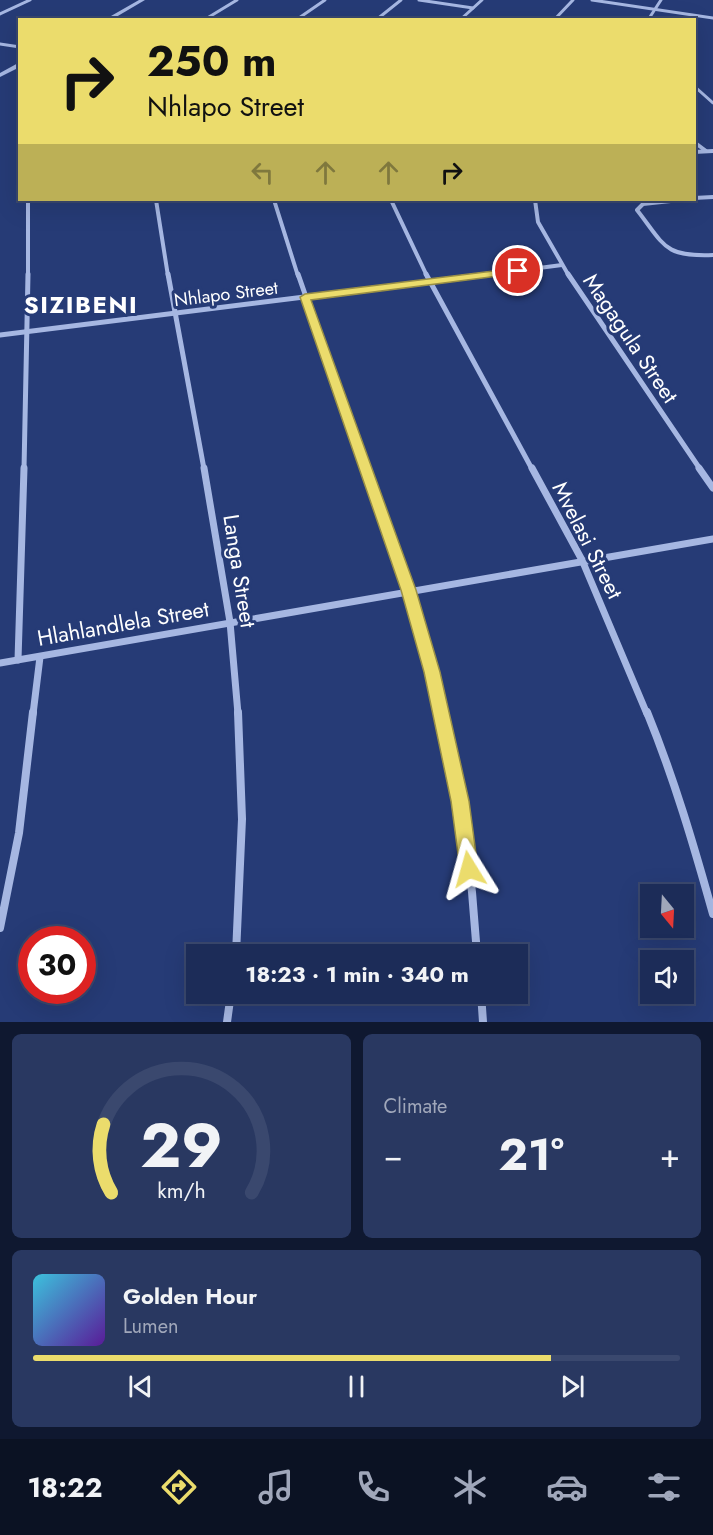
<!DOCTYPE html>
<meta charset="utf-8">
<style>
:root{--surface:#1c2c58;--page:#293861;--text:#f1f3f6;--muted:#a0a7ba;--line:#3a486e;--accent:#ebdc6c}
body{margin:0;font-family:Jost,sans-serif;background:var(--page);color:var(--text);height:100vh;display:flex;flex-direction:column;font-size:22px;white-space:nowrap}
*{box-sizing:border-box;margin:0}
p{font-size:20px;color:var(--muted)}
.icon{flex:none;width:33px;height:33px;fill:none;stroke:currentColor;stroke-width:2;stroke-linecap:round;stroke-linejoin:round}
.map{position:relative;height:1022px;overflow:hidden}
.sheet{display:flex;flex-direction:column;gap:12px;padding:12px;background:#0f1830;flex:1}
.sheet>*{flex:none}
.hud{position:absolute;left:18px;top:18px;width:678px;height:183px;border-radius:0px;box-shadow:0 6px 24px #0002,0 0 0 2px var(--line);background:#ebdc6c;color:#111;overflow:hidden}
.needle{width:39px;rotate:162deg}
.buttons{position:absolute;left:640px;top:884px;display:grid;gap:12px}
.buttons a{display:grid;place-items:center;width:54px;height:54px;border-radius:0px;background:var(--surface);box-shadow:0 6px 24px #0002,0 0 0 2px var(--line);font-size:30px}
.speed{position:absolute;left:18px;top:926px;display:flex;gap:12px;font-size:30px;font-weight:700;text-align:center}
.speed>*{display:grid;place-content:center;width:78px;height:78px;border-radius:50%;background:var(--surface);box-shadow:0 6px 24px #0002,0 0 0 2px var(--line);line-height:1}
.speed .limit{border:9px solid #d22;background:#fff;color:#111}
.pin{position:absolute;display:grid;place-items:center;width:51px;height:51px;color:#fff;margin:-26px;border:3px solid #fff;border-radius:50%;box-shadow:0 2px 6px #0007}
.me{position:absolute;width:66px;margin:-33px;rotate:352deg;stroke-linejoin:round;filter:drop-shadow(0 0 4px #0008)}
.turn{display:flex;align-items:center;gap:21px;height:126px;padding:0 30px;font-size:27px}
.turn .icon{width:78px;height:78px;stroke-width:2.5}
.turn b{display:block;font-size:42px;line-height:51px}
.lanes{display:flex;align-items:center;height:57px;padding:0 30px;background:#0003;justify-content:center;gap:30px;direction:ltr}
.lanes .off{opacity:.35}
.big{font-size:45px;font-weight:700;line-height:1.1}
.sheet .card{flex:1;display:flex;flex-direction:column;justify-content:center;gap:9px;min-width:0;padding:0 21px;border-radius:9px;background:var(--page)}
.sheet .dial{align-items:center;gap:0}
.dial svg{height:156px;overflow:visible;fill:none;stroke:var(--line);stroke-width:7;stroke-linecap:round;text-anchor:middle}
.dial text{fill:var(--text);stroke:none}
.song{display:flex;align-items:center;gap:18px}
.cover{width:72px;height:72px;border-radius:9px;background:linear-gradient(135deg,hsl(190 70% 55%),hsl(270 70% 35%))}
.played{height:6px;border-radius:3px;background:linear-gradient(90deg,var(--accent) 80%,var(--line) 80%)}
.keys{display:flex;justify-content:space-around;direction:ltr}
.heat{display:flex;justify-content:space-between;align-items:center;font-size:33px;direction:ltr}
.sheet .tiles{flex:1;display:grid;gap:12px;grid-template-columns:1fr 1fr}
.card:last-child{grid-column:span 2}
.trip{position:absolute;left:186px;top:944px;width:342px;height:60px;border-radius:0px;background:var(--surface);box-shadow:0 6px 24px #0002,0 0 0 2px var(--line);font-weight:700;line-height:60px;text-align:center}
.tabs{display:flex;height:96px;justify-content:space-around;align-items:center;background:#0b1223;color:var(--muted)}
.tabs .icon{width:42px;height:42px}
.tabs .on{color:var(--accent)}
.tabs b{font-size:27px;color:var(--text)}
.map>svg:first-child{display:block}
</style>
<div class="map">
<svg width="713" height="1022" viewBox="0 0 713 1022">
<rect width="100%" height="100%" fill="#263b76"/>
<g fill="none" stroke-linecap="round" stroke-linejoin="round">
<!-- pedestrian -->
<polyline stroke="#a6b7e2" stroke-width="3" points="0,44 20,47"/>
<!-- minor-far4 -->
<g stroke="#a6b7e2" stroke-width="3">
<polyline points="419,0 473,8"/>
<polyline points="592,0 713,18"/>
<polyline points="0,14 30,0"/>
<polyline points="204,20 237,0"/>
<polyline points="296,20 325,0"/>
<polyline points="376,20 401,0"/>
<polyline points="460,20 482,0"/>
<polyline points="554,20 573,0"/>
<polyline points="648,20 661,0"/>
<polyline points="694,86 713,103"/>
</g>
<!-- minor-far3 -->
<g stroke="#a6b7e2" stroke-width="4">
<polyline points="694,142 706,151"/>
<polyline points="694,152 713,151"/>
<polyline points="694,198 713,197"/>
<polyline points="28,200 28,276"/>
<polyline points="156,200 168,276"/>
<polyline points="274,200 298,276"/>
<polyline points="391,200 427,276"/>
<polyline points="535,200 538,222 569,276"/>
<path d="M680,200L643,204L637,210C665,246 664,257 713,255"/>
<polyline points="477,276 562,265"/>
</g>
<!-- minor-far2 -->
<g stroke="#a6b7e2" stroke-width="5">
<polyline points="168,274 204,469"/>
<polyline points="298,274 366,469"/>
<polyline points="426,274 532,469"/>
<polyline points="568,274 700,469"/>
<polyline points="0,335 489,274"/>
<polyline points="24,469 28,274"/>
</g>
<!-- minor-far1 -->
<g stroke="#a6b7e2" stroke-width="7">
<polyline points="204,468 230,622 238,714"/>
<path d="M365,468C394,549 423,630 441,714"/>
<polyline points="532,468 582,560 647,714"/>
<polyline points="699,468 713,488"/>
<polyline points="18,660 24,468"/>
<polyline points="0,663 713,539"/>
<polyline points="33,714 40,657"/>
</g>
<!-- minor -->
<g stroke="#a6b7e2" stroke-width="8">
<polyline points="441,712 460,801 472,892 477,954"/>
<path d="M647,712C674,778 694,846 713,914"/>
<polyline points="0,928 19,833 33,712"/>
<polyline points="236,954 242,819 238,712"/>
<polyline points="481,993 483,1022"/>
<polyline points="227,1022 231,993"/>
</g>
<!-- tertiary -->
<g fill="#a6b7e2" fill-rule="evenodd">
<polygon points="139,0 145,0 111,20 104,20"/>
<polygon points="20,62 20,67 0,77 0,73"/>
</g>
</g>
<!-- route -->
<polygon fill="#ebdc6c" stroke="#998f46" stroke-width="1.5" points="518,268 522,269 522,273 311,300 416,590 440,672 469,801 478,869 476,876 469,878 462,876 460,869 451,801 424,672 401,590 300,297 305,294"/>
<g text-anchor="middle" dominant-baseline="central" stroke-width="6" stroke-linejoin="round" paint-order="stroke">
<!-- far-street labels -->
<g font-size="18" fill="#fff" stroke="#263b76">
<text transform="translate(226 294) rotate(-7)">Nhlapo Street</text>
</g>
<!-- street labels -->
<g font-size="22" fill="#fff" stroke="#263b76">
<text transform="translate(631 338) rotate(56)">Magagula Street</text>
<text transform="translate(588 540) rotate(63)">Mvelasi Street</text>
<text transform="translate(240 571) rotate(81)">Langa Street</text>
<text transform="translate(123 623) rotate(-10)">Hlahlandlela Street</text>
</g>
<!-- far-district labels -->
<g font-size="24" font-weight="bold" letter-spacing="1.5" fill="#fff" stroke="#263b76">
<text x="81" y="304">SIZIBENI</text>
</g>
</g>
</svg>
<div class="buttons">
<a><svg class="needle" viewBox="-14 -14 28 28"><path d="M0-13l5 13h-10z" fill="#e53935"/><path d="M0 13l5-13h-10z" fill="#a0a7ba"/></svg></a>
<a><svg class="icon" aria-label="sound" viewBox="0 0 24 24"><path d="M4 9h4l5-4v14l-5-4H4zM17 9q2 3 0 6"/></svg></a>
</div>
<div class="speed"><div class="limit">30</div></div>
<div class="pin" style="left:518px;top:271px;background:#d93025"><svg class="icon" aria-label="arrive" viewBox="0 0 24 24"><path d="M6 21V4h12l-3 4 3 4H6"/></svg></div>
<svg class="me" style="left:469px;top:869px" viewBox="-20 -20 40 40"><path d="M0-17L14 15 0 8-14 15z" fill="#ebdc6c" stroke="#fff" stroke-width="4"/></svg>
<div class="trip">18:23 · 1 min · 340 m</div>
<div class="hud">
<div class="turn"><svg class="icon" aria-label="right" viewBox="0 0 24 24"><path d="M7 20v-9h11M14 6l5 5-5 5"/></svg><div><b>250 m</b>Nhlapo Street</div></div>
<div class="lanes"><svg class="icon off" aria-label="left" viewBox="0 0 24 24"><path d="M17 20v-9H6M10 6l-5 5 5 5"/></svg><svg class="icon off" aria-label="ahead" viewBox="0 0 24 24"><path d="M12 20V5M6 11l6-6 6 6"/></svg><svg class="icon off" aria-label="ahead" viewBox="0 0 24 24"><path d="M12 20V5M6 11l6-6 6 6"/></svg><svg class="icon" aria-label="right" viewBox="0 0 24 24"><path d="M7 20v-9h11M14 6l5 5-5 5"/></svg></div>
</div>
</div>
<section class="sheet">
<div class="tiles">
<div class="card dial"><svg viewBox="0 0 100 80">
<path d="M14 69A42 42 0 1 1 86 69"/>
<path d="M14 69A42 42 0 0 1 10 34" stroke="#ebdc6c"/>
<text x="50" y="56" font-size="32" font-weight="700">29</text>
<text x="50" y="72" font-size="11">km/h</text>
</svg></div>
<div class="card"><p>Climate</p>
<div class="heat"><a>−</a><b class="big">21°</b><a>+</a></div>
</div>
<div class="card">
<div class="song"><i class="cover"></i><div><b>Golden Hour</b><p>Lumen</p></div></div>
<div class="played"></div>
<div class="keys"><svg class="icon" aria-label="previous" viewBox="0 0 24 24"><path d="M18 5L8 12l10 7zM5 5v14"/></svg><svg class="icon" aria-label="pause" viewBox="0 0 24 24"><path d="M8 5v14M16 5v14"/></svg><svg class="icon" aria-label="next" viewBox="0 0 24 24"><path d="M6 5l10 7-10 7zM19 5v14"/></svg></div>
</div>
</div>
</section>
<nav class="tabs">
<b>18:22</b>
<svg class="icon on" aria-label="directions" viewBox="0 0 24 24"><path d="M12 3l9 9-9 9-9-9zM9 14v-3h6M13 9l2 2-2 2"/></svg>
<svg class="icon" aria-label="music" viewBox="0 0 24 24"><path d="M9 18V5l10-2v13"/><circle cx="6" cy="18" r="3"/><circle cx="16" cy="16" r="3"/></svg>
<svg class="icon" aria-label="phone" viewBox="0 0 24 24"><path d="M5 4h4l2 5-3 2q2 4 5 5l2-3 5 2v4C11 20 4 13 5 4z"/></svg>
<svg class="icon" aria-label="climate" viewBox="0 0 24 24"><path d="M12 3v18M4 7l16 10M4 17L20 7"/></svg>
<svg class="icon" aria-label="car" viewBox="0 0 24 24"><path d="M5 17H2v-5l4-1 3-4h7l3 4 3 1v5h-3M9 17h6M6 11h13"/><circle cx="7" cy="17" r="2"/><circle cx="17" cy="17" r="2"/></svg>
<svg class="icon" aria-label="filters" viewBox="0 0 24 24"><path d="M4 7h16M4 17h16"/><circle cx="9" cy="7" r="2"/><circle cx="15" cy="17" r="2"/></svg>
</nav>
